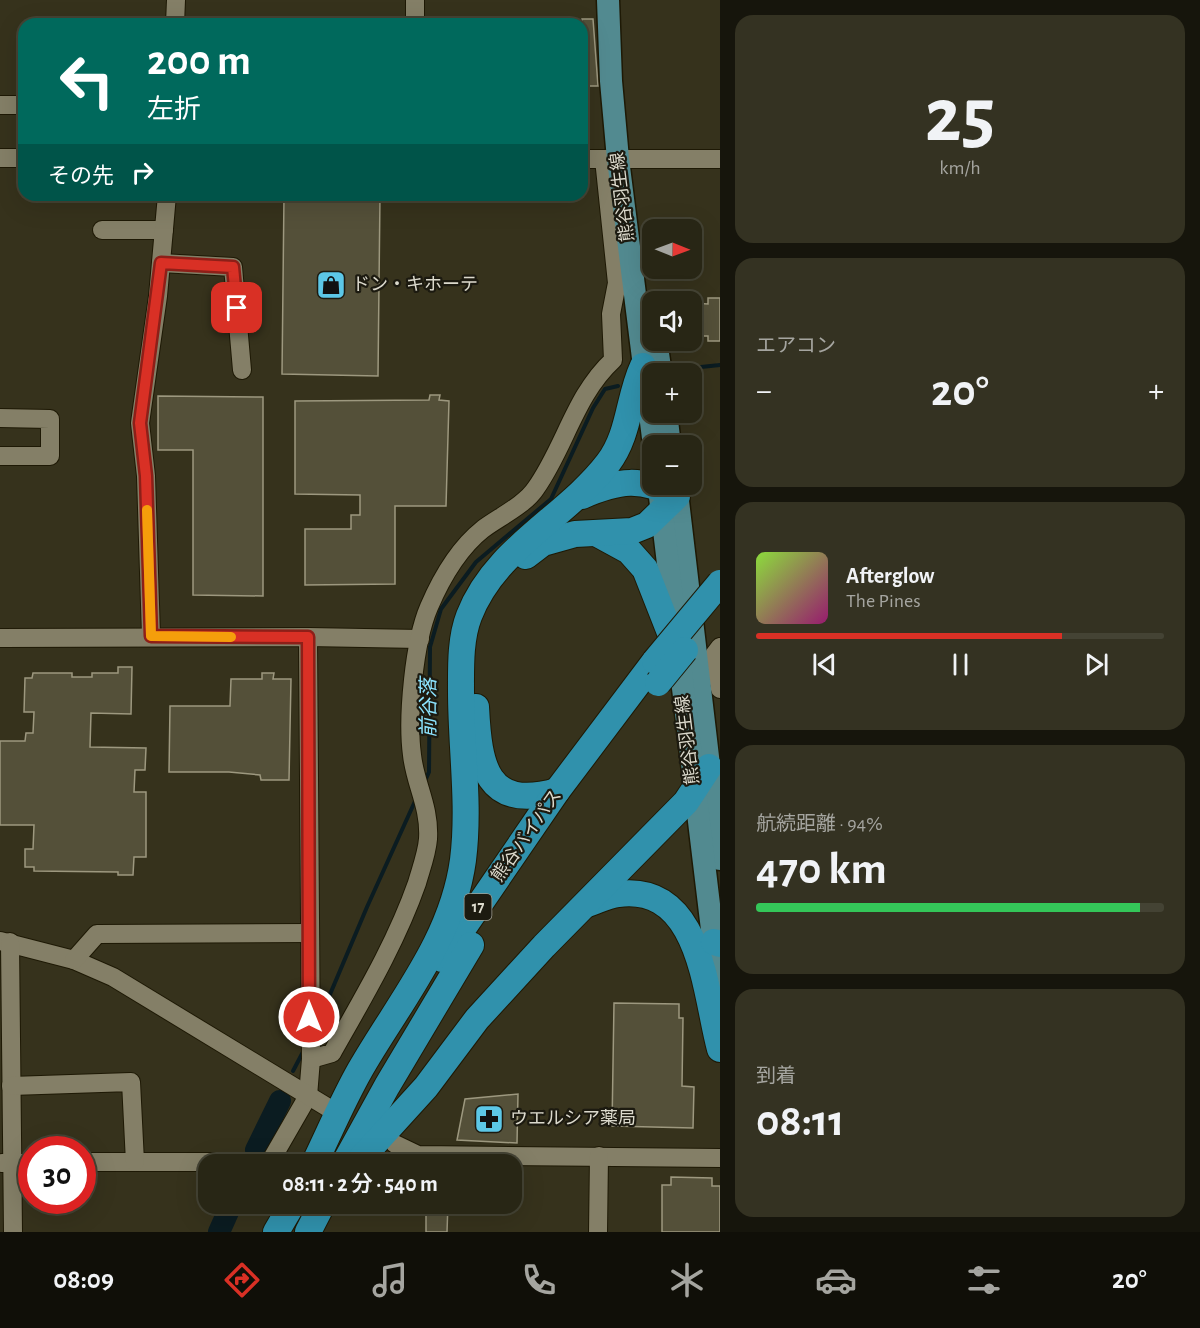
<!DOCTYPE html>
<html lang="ja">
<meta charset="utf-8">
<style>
:root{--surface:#282615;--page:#343222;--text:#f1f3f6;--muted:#a5a5a0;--line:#444334;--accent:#d93025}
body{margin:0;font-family:"Alegreya Sans","Noto Sans JP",sans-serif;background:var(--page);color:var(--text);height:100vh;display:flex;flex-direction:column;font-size:22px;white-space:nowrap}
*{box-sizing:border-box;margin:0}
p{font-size:20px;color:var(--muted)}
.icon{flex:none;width:33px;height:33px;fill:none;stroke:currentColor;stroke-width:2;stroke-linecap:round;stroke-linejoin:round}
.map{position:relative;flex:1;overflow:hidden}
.side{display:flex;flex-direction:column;gap:15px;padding:15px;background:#16150c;width:480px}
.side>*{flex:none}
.top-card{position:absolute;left:18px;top:18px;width:570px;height:183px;border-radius:18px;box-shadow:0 6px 24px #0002,0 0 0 2px var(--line);background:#00695c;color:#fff;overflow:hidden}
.needle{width:39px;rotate:91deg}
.tools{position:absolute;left:642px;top:219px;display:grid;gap:12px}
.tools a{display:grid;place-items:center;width:60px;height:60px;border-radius:12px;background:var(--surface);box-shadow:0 6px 24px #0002,0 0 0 2px var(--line);font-size:30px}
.speed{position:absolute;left:18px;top:1136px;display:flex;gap:12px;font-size:30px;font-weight:700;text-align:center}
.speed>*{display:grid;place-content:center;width:78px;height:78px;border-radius:50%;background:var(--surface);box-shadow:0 6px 24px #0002,0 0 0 2px var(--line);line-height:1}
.speed .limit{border:9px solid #d22;background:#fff;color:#111}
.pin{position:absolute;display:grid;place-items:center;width:51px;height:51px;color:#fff;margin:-26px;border-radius:12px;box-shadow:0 3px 9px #0006}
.me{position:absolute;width:66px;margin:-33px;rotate:0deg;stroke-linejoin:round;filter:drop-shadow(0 0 4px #0008)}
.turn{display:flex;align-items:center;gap:21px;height:126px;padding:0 30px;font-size:27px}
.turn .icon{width:78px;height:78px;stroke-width:2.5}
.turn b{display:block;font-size:42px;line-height:51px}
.then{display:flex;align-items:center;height:57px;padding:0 30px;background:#0003;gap:12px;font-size:22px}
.big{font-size:45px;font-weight:600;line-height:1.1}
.side .tile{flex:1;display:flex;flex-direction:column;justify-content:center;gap:9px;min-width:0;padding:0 21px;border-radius:18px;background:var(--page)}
.side .dial{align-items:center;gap:0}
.dial b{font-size:78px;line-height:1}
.song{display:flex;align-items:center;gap:18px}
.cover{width:72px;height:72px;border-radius:9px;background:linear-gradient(135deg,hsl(90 70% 55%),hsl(320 70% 35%))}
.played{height:6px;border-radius:3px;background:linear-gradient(90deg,var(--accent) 75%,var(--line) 75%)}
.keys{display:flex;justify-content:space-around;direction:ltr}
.heat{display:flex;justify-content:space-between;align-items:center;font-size:33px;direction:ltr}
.charge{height:9px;border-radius:4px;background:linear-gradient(90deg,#34c759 94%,var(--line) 0)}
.trip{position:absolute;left:198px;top:1154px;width:324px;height:60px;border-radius:18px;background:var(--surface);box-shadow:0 6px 24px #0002,0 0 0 2px var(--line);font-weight:600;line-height:60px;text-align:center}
.menu{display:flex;height:96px;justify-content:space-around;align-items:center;background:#100f08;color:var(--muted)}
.menu .icon{width:42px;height:42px}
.menu .current{color:var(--accent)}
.menu b{font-size:27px;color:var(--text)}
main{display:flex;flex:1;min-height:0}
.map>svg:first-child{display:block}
</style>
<main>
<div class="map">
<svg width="720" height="1232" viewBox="0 0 720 1232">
<rect width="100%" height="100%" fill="#36321c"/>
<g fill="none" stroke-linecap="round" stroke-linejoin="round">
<!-- stream -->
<g stroke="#0b1c21" stroke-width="4">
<polyline points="682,369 720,365"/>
<polyline points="425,781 429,772 430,647 441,609 476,562 551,499 593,408 605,389 618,386"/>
<polyline points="317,1025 367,907 416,799"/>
<polyline points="293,1071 304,1050"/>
</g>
<!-- river -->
<g stroke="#0b1c21" stroke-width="22">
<polyline points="256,1150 280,1101"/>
<polyline points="219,1232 232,1203"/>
</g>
</g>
<!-- building -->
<g fill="#545039" stroke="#9d987f" stroke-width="1.5">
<polygon points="582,19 593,19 598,86 582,86"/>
<polygon points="284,195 380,195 378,376 282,374"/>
<polygon points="708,298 720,298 720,341 708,341 708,336 692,336 692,303 708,304"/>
<polygon points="430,395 440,395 439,400 449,401 446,506 395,506 395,584 305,585 305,529 351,529 351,515 360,515 360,495 295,494 295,401 429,400"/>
<polygon points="158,396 263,397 263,596 193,595 193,450 158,450"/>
<polygon points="118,667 132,667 131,714 91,713 90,747 146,748 145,770 135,770 134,792 146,792 146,857 134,857 133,875 118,875 118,872 34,871 34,867 25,867 25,849 33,849 34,825 0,825 0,741 25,741 26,733 33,733 34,712 24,712 25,678 32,678 33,673 72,673 72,677 92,677 92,673 118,673"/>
<polygon points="262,673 274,673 273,679 291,679 289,780 261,780 260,775 229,772 169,772 170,706 230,706 231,679 262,679"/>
<polygon points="614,1003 679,1004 679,1018 683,1018 682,1086 694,1087 693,1128 612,1126"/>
<polygon points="518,1094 517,1143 457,1140 465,1099"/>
<polygon points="671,1177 712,1178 712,1186 720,1186 720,1232 662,1232 662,1185 671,1185"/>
<polygon points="426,1203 448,1203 447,1232 426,1232"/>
</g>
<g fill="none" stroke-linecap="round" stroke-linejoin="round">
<!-- minor casing -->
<g stroke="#1e1905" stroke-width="20">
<g id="minor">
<polyline points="175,24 176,0"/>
<polyline points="415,24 415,0"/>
<polyline points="0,105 24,105"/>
<polyline points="0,158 24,158"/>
<polyline points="582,159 720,159"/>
<polyline points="102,230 164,230"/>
<polyline points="161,263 233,267 242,370"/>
<polyline points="0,418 50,419 50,456 0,456"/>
<polyline points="151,636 146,476 140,423 158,296 167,195"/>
<polyline points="308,637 420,639"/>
<polyline points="0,638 308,637 311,1059 308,1096 270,1162 82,1162"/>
<polyline points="720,647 714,655 720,689"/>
<polyline points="0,941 74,960 113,977 327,1107"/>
<polyline points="10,942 13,1232"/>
<polyline points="74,960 97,934 310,933"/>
<path d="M311,1059L332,1053C363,998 396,943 417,883C421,869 427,853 428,839C430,806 415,784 412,755C407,717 414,642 429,607C441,579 459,548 483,529C499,517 525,505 536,488C565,447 575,395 613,360L611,314L617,283L604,159"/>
<polyline points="11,1086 131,1082 135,1162"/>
<polyline points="395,1144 418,1155 720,1158"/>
<polyline points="2,1163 32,1163"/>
<polyline points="598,1232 599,1156"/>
</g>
</g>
<!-- major casing -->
<g stroke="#1e1905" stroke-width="25">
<g id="major">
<polyline points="608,0 611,81 618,159 654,446"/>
<polyline points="656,340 661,374"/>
<polyline points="666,412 670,446"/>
<polyline points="676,484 720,859"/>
<polyline points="660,497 720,996"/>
</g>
</g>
<!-- highway casing -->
<g stroke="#1e1905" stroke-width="28">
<g id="highway">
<polyline points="596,533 629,551 645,569 678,653"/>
<path d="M526,556L543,543L575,534L632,531L647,525L677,496C641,477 619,480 582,496"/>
<path d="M476,707C479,766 486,811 557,791"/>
<path d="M587,904C597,901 608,895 618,894C702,883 705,995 720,1049"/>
<polyline points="714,942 720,944"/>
<polyline points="442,959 557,791 655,661"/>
<path d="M314,1164C329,1133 343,1100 360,1070C399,1002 452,941 463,860C470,805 461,748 461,692C461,668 460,639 469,616C495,548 566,518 608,463C630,434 628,398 643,366"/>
<polyline points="344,1164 387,1086 471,945"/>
<polyline points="356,1164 426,1087 477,1019 544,946 686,802 709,767"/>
<polyline points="276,1232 293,1203"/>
<polyline points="308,1232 323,1203"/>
</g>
</g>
<!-- minor -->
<use href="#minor" stroke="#847f67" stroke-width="18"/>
<!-- major -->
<use href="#major" stroke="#528a90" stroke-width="22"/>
<!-- highway -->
<use href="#highway" stroke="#3091ac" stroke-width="26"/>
<!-- highway-bridge casing -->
<g stroke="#1e1905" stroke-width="28" stroke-linecap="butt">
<g id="highway-bridge">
<polyline points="655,661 720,583"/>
<polyline points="658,683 685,650"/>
</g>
</g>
<!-- highway-bridge -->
<use href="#highway-bridge" stroke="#3091ac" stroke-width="26"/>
</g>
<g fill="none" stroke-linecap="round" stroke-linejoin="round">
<!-- route casing -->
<g stroke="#8d1f18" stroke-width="15">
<polyline id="route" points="237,308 233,267 161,263 140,423 146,476 151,636 308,637 309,1017"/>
</g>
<!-- route -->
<use href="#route" stroke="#d93025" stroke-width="10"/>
<!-- slow -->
<polyline stroke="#f59e0b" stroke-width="10" points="147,510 151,636 231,637"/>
</g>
<!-- icons -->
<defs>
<g id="shop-square" transform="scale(1.5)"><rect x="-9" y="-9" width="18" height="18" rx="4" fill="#5cc7e7" stroke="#1c1a10"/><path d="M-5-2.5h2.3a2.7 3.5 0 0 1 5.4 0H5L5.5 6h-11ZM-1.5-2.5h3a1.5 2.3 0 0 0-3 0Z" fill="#111"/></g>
<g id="pharmacy-square" transform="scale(1.5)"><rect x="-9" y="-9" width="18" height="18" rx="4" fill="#5cc7e7" stroke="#1c1a10"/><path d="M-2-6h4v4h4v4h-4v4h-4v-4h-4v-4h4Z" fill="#111"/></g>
</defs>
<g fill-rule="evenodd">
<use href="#shop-square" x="331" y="285"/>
<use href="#pharmacy-square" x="489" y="1119"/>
</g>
<g text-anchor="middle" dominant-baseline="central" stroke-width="4.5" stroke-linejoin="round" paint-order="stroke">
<!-- shield labels -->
<rect fill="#1c1a10" stroke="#a2a094" stroke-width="1.5" x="464.5" y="894" width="27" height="26" rx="4.5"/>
<g font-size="16" font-weight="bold" fill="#dbd9cc">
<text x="478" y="907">17</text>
</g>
<!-- street labels -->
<g font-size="18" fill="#dbd9cc" stroke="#1c1a10">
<text transform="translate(623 197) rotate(-97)">熊谷羽生線</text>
<text transform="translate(688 740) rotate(-97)">熊谷羽生線</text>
<text transform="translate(527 836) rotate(-55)">熊谷バイパス</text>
</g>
<!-- poi labels -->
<g font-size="18" fill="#dbd9cc" stroke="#1c1a10" text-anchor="start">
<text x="352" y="285">ドン・キホーテ</text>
<text x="510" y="1119">ウエルシア薬局</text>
</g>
<!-- water labels -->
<g font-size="20" font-style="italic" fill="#8ce3fe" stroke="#1c1a10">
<text transform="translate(429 708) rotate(-90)">前谷落</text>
</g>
</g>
</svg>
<div class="tools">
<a><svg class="needle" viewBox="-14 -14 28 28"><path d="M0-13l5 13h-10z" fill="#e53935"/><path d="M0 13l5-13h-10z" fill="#a5a5a0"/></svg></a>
<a><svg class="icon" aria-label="sound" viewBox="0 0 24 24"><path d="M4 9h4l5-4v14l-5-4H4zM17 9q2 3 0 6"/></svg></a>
<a>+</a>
<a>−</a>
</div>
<div class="speed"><div class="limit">30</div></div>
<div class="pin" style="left:237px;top:308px;background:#d93025"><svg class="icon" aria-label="arrive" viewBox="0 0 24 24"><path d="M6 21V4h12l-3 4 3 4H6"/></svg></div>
<svg class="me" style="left:309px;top:1017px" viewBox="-20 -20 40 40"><circle r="17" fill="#d93025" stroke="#fff" stroke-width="3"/><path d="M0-11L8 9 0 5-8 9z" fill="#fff"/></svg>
<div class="trip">08:11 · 2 分 · 540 m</div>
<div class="top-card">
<div class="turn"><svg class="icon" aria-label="left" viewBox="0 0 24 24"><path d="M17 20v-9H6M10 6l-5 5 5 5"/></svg><div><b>200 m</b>左折</div></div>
<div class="then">その先<svg class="icon" aria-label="right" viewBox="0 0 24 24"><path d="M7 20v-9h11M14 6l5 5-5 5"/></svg></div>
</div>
</div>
<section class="side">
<div class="tile dial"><b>25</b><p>km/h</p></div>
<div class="tile"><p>エアコン</p>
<div class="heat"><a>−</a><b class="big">20°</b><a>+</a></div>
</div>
<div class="tile">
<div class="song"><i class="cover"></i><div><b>Afterglow</b><p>The Pines</p></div></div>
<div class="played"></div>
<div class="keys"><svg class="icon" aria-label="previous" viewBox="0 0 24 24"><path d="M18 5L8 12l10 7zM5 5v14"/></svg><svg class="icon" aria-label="pause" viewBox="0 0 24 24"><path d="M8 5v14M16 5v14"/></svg><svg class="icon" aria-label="next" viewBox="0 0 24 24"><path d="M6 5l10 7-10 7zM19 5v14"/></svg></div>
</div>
<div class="tile"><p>航続距離 · 94%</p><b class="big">470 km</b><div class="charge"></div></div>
<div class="tile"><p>到着</p><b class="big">08:11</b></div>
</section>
</main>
<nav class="menu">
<b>08:09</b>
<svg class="icon current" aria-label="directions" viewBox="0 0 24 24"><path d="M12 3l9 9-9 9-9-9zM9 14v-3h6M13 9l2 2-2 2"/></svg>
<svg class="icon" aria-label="music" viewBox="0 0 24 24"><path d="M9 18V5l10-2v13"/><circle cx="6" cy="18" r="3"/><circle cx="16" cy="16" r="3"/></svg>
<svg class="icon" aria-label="phone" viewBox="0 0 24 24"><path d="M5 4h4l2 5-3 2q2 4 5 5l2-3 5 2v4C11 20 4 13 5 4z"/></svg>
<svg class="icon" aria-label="climate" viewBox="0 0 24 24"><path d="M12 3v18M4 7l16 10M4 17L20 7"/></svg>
<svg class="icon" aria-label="car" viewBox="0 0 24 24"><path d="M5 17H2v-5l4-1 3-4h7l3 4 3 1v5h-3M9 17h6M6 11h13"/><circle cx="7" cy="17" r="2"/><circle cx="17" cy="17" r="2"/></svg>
<svg class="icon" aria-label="filters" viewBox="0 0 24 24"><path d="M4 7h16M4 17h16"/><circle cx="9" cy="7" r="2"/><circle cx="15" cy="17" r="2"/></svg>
<b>20°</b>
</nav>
